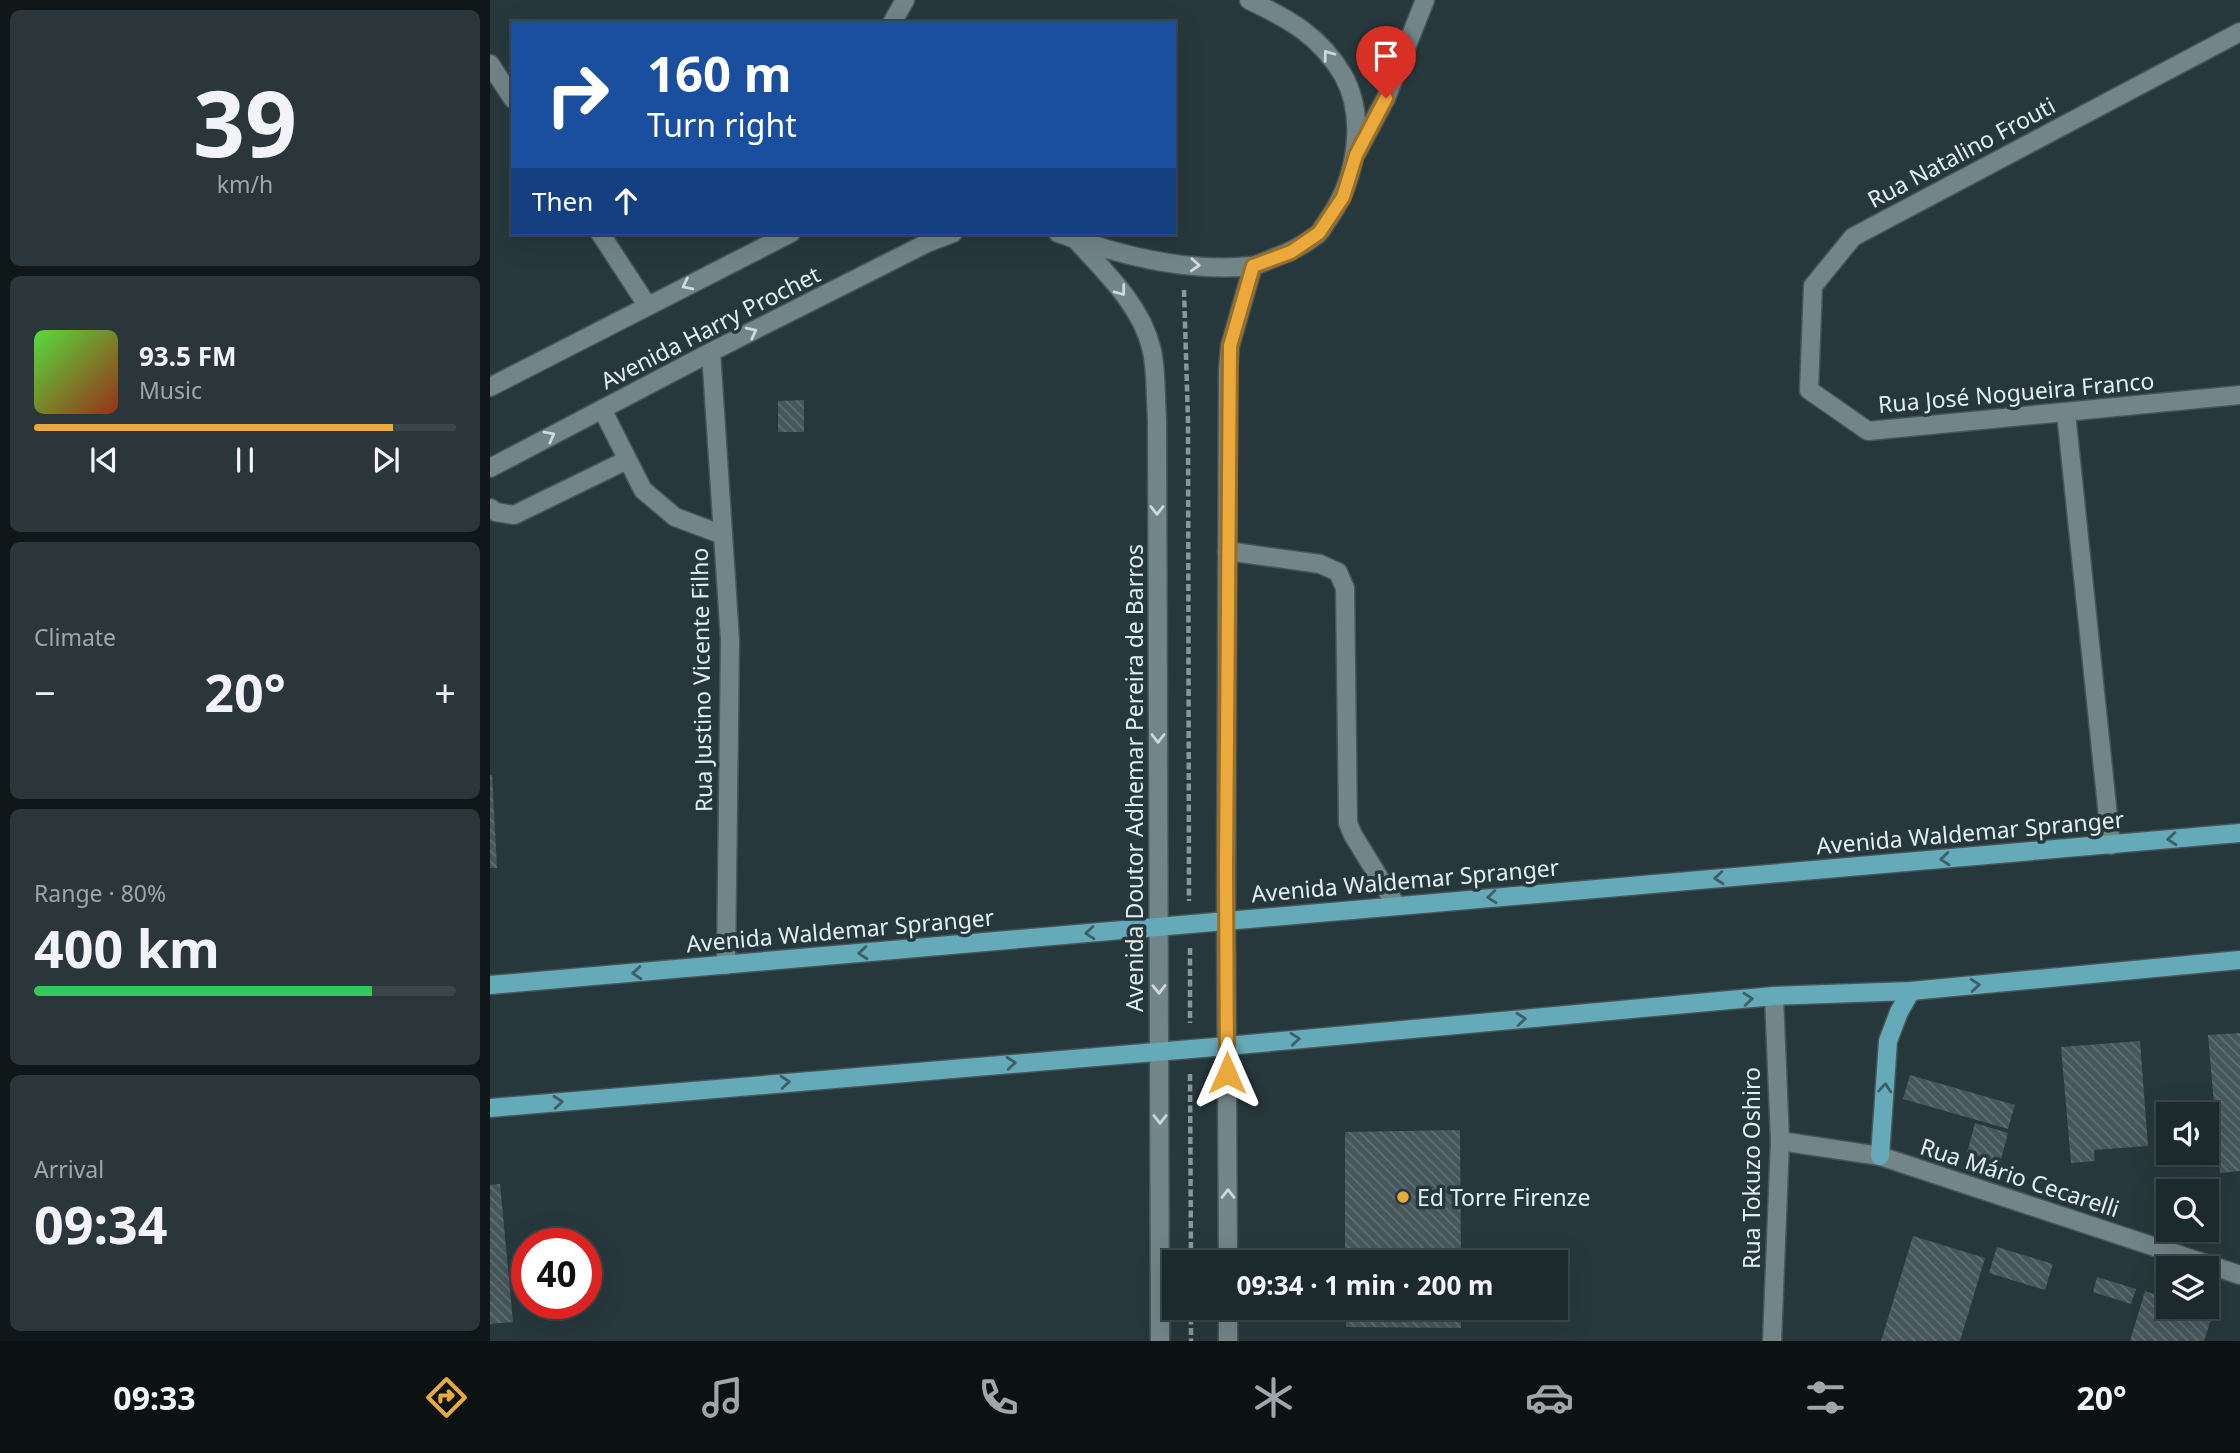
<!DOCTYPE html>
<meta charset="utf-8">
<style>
:root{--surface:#1d2a2d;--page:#2a3639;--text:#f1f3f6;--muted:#a0a7aa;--line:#3b4649;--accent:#eca93b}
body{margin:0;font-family:"Noto Sans",sans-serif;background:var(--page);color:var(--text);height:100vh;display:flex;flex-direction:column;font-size:26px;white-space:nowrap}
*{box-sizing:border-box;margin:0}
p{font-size:23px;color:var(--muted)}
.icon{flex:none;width:38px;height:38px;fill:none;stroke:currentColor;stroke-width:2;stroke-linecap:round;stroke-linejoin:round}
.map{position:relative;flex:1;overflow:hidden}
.sheet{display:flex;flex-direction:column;gap:10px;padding:10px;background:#101719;width:490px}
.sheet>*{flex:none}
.top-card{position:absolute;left:21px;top:21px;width:665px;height:214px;border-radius:0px;box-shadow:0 7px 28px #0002,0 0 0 2px var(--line);background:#1a4fa0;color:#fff;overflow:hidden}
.controls{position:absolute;left:1666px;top:1102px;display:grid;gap:14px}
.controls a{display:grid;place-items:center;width:63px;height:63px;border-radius:0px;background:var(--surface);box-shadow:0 7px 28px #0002,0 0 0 2px var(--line);font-size:35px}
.speed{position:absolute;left:21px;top:1228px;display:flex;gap:14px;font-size:35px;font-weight:700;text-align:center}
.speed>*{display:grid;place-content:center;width:91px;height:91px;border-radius:50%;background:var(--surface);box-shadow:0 7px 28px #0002,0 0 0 2px var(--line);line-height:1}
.speed .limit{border:10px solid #d22;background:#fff;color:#111}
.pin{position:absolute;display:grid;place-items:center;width:60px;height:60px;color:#fff;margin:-72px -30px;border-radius:50% 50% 50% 0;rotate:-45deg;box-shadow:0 0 7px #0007}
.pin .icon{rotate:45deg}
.me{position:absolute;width:77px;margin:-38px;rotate:0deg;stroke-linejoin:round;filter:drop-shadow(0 0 5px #0008)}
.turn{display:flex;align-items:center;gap:24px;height:147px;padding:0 21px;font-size:32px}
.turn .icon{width:91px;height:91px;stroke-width:2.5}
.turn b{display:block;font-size:49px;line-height:60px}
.then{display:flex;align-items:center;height:66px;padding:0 21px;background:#0003;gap:14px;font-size:26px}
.big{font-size:52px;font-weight:700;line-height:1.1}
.sheet .tile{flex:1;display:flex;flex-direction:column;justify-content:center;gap:10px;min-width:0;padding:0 24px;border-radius:10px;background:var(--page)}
.sheet .dial{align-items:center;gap:0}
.dial b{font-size:91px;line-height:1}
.song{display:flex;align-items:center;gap:21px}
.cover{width:84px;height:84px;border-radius:10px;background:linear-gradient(135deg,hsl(110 70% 55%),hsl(10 70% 35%))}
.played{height:7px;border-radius:4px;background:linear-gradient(90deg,var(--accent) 85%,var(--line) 85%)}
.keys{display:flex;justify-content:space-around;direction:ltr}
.heat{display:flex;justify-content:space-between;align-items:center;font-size:38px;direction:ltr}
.charge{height:10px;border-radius:5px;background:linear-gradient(90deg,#34c759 80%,var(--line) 0)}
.trip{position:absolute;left:672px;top:1250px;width:406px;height:70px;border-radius:0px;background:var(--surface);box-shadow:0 7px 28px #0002,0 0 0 2px var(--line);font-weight:700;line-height:70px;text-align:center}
.dock{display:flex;height:112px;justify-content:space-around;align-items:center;background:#0c1112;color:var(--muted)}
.dock .icon{width:49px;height:49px}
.dock .active{color:var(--accent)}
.dock b{font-size:32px;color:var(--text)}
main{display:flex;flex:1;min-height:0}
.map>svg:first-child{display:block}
</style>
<main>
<section class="sheet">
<div class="tile dial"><b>39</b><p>km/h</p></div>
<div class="tile">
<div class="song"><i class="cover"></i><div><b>93.5 FM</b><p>Music</p></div></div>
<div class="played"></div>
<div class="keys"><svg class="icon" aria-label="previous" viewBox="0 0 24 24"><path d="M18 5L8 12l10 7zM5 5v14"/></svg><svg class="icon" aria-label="pause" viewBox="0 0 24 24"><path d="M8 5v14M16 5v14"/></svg><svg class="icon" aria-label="next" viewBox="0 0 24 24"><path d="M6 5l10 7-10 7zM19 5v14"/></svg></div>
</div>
<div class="tile"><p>Climate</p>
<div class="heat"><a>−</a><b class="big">20°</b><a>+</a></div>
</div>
<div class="tile"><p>Range · 80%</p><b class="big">400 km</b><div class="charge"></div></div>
<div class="tile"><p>Arrival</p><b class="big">09:34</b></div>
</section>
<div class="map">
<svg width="1750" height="1341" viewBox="0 0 1750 1341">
<defs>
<pattern id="building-back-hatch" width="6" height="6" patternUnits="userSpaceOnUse" patternTransform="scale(1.75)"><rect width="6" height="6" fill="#46575c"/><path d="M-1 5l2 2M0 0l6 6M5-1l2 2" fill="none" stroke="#616f74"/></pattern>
</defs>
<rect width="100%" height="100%" fill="#27383c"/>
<!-- building -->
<g fill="url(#building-back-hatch)">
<polygon points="314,400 314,432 288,432 288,401"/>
<polygon points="0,775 2,775 7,868 0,868"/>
<polygon points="1750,1033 1750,1171 1730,1173 1718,1035"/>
<polygon points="1650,1041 1658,1146 1604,1150 1605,1161 1581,1163 1571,1047"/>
<polygon points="1420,1075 1525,1105 1518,1129 1413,1099"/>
<polygon points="1485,1123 1518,1133 1510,1163 1477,1153"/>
<polygon points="970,1130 971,1262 855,1262 855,1132"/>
<polygon points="10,1184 23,1322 0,1324 0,1185"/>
<polygon points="1423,1236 1495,1258 1470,1341 1391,1341"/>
<polygon points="1507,1247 1563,1264 1555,1290 1499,1273"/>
<polygon points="1607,1277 1646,1289 1641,1304 1603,1292"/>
<polygon points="1655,1291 1678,1299 1678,1307 1706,1307 1723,1313 1714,1341 1640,1341"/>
<polygon points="856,1307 971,1307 971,1328 856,1327"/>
</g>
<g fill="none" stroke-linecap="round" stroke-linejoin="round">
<!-- minor casing -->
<g stroke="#465559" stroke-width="21">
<g id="minor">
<polyline points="402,23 415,0"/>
<polyline points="1750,32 1363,237 1323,286 1319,390 1378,431 1750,395"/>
<polyline points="0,64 23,99"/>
<polyline points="867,152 896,98 935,0"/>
<polyline points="110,233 157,305"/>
<path d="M568,233C628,255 697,273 761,266C769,265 778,260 786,257C801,252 815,244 828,234C833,229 836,222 840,217C866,178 877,118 853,75C830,36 799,19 759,0"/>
<path d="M586,240C615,272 650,304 661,347C667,369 665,396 667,419L670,1341"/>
<polyline points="221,352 240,640 236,965"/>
<polyline points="0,387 301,233"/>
<polyline points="112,409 153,490 185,517 233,535"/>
<polyline points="1576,413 1621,845"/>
<polyline points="0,468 221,352 437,243 463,233"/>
<polyline points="0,508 6,512 24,515 137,460"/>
<polyline points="737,551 830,564 848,572 855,588 858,823 863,835 906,905"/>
<polyline points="1290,1141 1390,1156 1750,1275"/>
<polyline points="738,1262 736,920 738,370 740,346 763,266"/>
<polyline points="738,1307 738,1341"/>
<polyline points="1282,1341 1290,1141 1284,996"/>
</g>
</g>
<!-- major casing -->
<g stroke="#465559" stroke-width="21">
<g id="major">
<polyline points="0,985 1750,833"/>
<polyline points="0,1108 737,1046 1284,996 1421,991 1750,960"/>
<polyline points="1390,1156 1398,1041 1409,1012 1421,991"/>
</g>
</g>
<!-- path -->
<g stroke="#89969a" stroke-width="4.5" stroke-dasharray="7 3.5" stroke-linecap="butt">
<polyline points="694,290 698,421 699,901"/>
<polyline points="700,948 700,1023"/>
<polyline points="700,1074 701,1262"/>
<polyline points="701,1307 701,1341"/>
</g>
<!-- minor -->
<use href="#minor" stroke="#728589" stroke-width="18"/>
<!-- major -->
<use href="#major" stroke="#65aab8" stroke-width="18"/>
</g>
<!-- one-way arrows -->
<defs><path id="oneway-chevron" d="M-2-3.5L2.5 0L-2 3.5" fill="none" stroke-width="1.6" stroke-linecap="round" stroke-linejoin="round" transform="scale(1.75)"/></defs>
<g stroke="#cdd9dc">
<use href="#oneway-chevron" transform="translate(838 55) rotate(-126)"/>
<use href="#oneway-chevron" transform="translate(705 265) rotate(3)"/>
<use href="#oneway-chevron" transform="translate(197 285) rotate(154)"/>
<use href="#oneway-chevron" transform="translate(631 291) rotate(53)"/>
<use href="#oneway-chevron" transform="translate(262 332) rotate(-27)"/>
<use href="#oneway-chevron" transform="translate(60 436) rotate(-28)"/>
<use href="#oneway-chevron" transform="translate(667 510) rotate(90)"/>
<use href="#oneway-chevron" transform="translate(668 738) rotate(90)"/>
<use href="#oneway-chevron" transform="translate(669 989) rotate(89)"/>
<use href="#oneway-chevron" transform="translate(670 1119) rotate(90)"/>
<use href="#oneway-chevron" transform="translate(738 1194) rotate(-90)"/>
</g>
<g stroke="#3d6067">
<use href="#oneway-chevron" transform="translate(1682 839) rotate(175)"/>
<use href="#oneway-chevron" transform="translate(1455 859) rotate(175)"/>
<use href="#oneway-chevron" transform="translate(1229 878) rotate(175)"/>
<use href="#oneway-chevron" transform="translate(1002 897) rotate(175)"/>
<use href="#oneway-chevron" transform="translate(600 933) rotate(175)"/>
<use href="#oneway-chevron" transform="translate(373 953) rotate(175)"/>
<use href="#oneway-chevron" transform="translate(147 973) rotate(175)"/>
<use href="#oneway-chevron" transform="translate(1485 985) rotate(-5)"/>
<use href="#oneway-chevron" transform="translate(1258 999) rotate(-5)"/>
<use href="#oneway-chevron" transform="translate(1031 1019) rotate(-5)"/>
<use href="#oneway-chevron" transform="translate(805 1039) rotate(-5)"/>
<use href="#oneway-chevron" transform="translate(521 1063) rotate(-5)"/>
<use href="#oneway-chevron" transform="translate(295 1082) rotate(-5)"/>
<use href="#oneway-chevron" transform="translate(1395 1088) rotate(-86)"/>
<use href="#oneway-chevron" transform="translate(68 1102) rotate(-5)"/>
</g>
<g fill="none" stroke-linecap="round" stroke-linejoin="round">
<!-- route casing -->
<g stroke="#996e26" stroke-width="18">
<polyline id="route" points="737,1073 736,867 740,346 763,266 801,252 829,233 853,197 866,155 896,98"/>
</g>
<!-- route -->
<use href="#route" stroke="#eca93b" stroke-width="12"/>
</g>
<!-- markers -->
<circle fill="#eca93b" stroke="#27383c" stroke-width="2.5" cx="913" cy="1197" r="7"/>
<g text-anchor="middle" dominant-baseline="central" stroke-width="7" stroke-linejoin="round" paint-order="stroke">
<!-- street labels -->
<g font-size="23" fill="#e4eef1" stroke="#27383c">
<text transform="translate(1471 152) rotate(-28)">Rua Natalino Frouti</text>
<text transform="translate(220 327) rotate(-27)">Avenida Harry Prochet</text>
<text transform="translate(1526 392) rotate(-5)">Rua José Nogueira Franco</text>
<text transform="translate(211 680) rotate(-91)">Rua Justino Vicente Filho</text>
<text transform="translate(644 778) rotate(-90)">Avenida Doutor Adhemar Pereira de Barros</text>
<text transform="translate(1480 832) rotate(-5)">Avenida Waldemar Spranger</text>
<text transform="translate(915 880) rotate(-5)">Avenida Waldemar Spranger</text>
<text transform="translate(350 930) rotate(-5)">Avenida Waldemar Spranger</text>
<text transform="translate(1261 1168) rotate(-90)">Rua Tokuzo Oshiro</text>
<text transform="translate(1530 1177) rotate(18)">Rua Mário Cecarelli</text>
</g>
<!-- poi labels -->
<g font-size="23" fill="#e4eef1" stroke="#27383c" text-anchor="start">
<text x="927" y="1197">Ed Torre Firenze</text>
</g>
</g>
</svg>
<div class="controls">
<a><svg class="icon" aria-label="sound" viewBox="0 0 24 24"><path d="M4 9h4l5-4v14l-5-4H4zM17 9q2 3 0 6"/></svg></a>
<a><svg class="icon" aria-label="search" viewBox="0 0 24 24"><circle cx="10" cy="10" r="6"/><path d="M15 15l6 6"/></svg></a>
<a><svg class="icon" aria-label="layers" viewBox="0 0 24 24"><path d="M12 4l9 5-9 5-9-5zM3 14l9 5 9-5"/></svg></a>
</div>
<div class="speed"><div class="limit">40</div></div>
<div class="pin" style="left:896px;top:98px;background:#d93025"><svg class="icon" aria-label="arrive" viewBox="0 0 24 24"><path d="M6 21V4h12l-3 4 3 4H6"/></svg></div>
<svg class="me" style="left:737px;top:1073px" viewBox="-20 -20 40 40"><path d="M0-17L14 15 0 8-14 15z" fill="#eca93b" stroke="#fff" stroke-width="4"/></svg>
<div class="trip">09:34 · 1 min · 200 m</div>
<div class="top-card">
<div class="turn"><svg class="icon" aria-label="right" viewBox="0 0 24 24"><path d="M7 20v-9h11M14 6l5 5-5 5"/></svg><div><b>160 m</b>Turn right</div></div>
<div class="then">Then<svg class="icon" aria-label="ahead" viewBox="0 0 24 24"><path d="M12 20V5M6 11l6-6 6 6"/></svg></div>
</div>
</div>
</main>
<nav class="dock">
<b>09:33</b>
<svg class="icon active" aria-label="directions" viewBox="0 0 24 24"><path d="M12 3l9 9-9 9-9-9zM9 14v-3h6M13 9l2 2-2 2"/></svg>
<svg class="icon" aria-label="music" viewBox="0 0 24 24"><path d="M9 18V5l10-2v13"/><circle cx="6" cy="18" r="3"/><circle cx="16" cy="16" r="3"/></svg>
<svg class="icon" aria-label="phone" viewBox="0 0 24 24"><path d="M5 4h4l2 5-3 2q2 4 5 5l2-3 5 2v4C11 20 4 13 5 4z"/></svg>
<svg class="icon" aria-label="climate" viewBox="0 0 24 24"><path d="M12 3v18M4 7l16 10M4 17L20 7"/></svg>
<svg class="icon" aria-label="car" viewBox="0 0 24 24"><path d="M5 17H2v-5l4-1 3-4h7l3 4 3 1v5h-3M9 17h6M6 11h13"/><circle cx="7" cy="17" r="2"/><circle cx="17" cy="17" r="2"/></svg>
<svg class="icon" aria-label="filters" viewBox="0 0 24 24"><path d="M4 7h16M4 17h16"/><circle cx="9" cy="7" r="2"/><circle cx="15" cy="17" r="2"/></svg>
<b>20°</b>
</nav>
